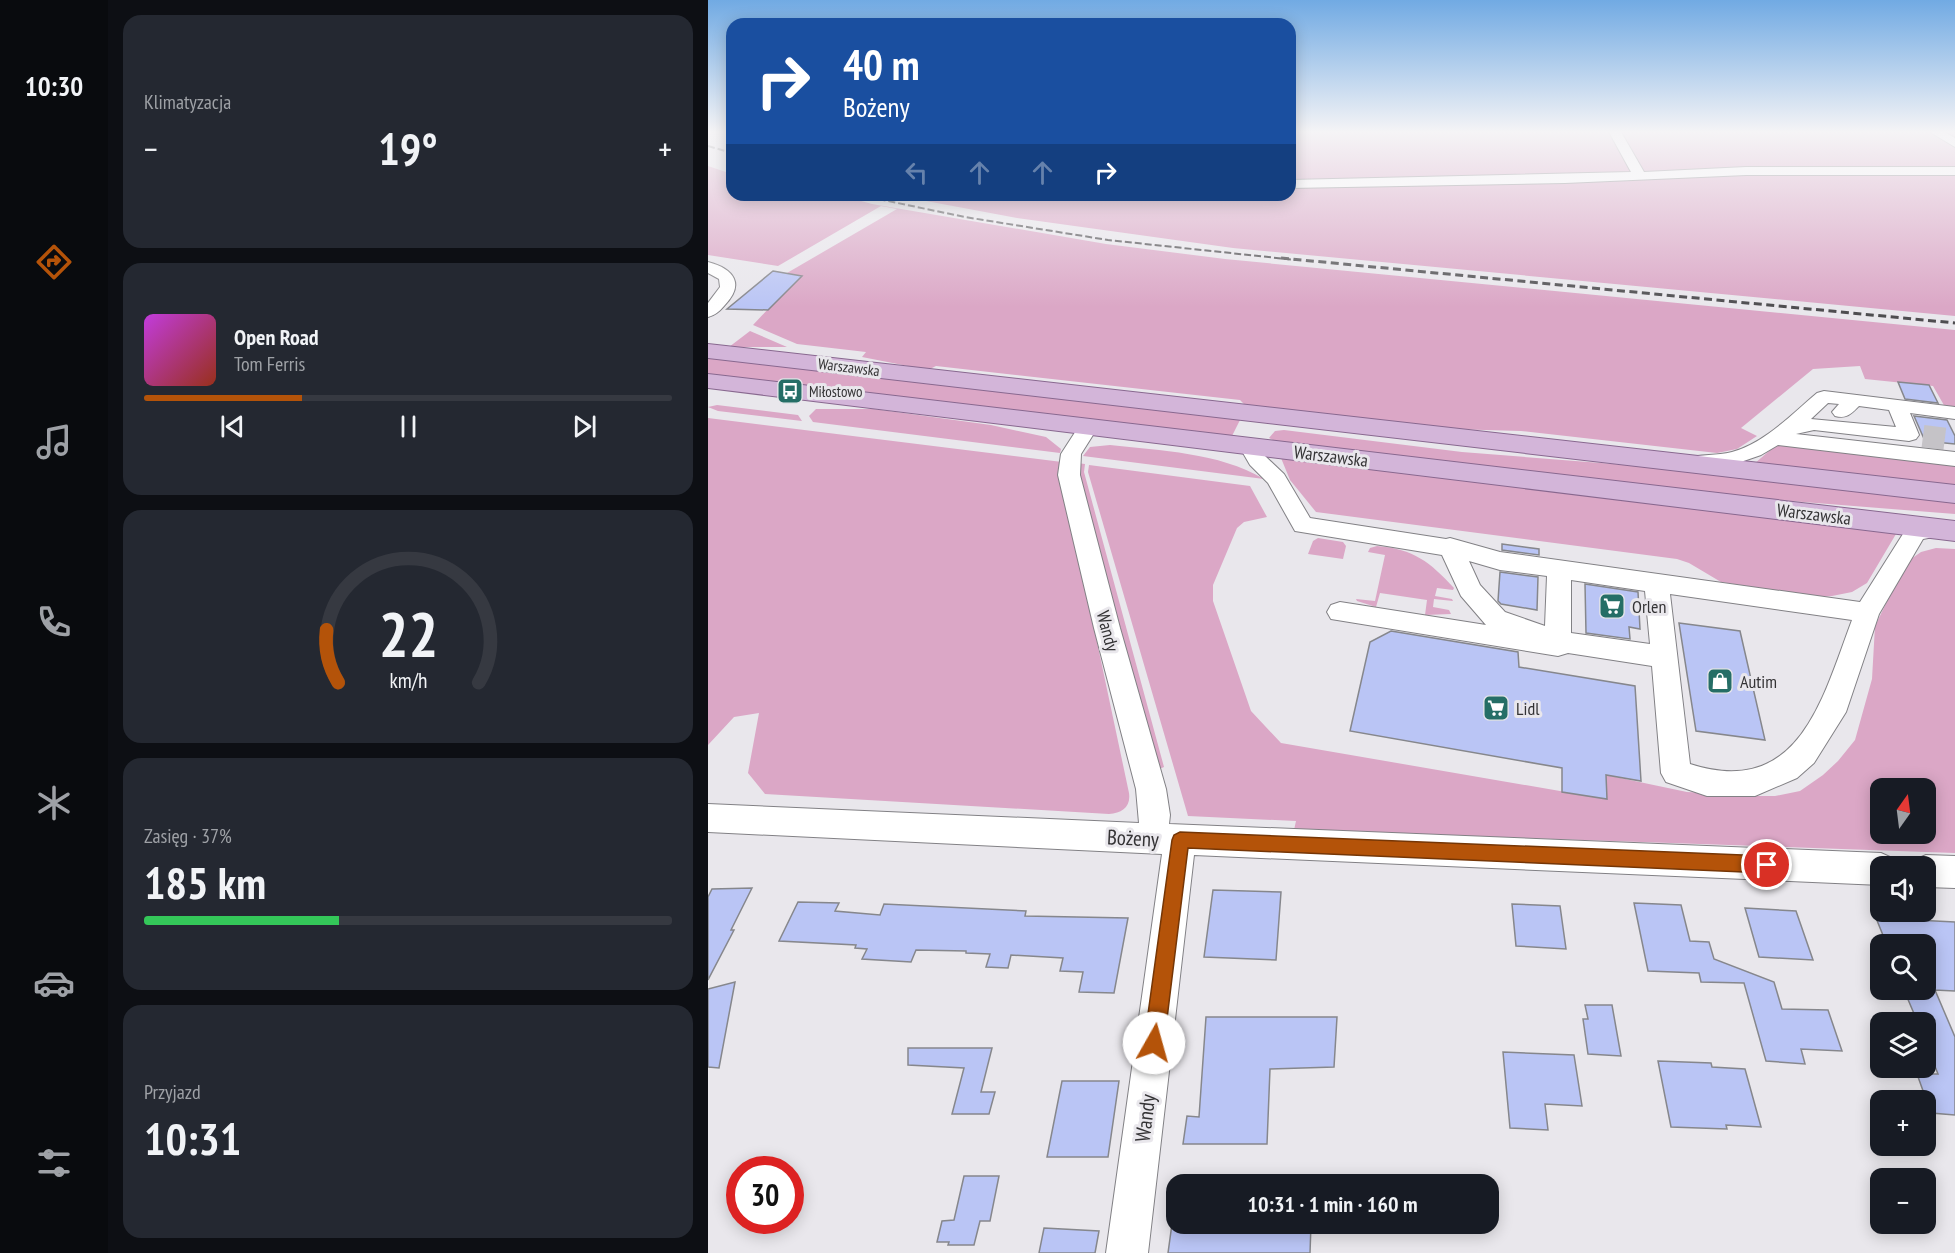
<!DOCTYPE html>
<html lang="pl">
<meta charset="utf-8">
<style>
:root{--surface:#171b24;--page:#242831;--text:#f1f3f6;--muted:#9ea1a6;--line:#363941;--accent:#b45309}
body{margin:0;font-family:"PT Sans Narrow",sans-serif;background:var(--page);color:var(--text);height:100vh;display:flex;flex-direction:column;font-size:22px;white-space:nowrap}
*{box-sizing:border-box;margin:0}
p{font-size:20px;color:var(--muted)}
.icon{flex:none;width:33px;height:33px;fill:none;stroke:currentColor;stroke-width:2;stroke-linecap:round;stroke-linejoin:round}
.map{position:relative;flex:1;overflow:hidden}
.drawer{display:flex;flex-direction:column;gap:15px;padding:15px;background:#0d0f14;width:600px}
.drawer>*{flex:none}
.banner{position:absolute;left:18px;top:18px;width:570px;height:183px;border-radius:18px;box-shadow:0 3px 15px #0003;background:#1a4fa0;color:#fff;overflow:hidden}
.needle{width:39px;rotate:14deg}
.fabs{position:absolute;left:1162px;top:778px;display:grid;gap:12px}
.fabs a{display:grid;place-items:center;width:66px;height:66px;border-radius:12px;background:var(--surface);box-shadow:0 3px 15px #0003;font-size:30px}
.speed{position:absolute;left:18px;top:1156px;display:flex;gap:12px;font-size:30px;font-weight:700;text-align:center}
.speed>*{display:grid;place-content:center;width:78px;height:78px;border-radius:50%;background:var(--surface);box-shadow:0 3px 15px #0003;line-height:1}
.speed .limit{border:9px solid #d22;background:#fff;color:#111}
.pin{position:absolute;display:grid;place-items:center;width:51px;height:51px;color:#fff;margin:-26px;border:3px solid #fff;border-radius:50%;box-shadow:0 2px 6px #0007}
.me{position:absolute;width:66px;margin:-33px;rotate:7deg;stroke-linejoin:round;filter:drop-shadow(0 0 4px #0008)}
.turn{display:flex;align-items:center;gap:21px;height:126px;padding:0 18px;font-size:27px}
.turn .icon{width:78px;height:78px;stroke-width:2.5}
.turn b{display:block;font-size:42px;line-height:51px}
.lanes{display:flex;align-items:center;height:57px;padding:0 18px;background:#0003;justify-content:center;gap:30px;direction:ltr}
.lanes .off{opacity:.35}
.big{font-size:45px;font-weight:600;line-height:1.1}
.drawer .widget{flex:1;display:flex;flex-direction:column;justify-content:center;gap:9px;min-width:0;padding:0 21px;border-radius:18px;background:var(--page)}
.drawer .dial{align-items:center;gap:0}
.dial svg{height:156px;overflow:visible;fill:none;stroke:var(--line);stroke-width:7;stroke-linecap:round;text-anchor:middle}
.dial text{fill:var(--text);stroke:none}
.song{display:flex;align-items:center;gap:18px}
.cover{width:72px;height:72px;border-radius:9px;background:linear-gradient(135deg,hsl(290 70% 55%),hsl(10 70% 35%))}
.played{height:6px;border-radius:3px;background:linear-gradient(90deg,var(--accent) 30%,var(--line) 30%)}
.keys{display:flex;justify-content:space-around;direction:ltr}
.heat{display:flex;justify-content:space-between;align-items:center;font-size:33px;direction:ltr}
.charge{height:9px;border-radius:4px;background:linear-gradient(90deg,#34c759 37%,var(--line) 0)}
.trip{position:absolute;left:458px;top:1174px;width:333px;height:60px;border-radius:18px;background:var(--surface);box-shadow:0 3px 15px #0003;font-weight:600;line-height:60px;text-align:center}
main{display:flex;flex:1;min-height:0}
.tab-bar{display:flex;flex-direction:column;width:108px;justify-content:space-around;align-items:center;background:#090b0e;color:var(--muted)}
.tab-bar .icon{width:42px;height:42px}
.tab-bar .selected{color:var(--accent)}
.tab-bar b{font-size:27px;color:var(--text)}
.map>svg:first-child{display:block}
</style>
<main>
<nav class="tab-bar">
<b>10:30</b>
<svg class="icon selected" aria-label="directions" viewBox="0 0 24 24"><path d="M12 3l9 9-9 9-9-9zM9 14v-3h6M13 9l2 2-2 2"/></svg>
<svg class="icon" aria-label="music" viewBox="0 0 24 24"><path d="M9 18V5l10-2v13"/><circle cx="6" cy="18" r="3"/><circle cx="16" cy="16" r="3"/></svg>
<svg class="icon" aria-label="phone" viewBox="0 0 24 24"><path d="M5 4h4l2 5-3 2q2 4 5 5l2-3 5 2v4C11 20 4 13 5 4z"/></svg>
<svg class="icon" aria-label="climate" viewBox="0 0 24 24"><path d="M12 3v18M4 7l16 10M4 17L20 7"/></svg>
<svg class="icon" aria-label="car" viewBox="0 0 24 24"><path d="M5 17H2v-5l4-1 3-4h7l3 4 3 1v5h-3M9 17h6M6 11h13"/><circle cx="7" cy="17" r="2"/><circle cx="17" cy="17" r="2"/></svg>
<svg class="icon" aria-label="filters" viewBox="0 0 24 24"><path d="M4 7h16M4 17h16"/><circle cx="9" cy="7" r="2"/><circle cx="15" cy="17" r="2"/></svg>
</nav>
<section class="drawer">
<div class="widget"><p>Klimatyzacja</p>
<div class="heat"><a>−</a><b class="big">19°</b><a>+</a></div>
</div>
<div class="widget">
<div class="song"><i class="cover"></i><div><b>Open Road</b><p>Tom Ferris</p></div></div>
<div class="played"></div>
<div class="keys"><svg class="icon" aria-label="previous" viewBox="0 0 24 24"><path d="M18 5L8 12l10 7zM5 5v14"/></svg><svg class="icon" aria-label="pause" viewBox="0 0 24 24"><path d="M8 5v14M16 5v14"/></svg><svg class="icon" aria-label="next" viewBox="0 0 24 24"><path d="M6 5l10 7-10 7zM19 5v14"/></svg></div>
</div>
<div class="widget dial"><svg viewBox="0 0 100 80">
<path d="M14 69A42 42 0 1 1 86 69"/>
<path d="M14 69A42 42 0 0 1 8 42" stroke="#b45309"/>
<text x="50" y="56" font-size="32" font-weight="700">22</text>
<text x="50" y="72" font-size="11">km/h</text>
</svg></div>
<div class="widget"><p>Zasięg · 37%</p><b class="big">185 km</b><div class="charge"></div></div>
<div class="widget"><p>Przyjazd</p><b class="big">10:31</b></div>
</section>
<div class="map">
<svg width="1247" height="1253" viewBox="0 0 1247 1253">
<rect width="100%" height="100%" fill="#e9e7ec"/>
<!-- green -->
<g fill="#dba7c6" fill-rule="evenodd">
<polygon points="582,132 1247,132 1247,316 525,248 309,218 186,195 582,195"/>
<polygon points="0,166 24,174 24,195 132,195 164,204 398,244 517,259 1247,330 1247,409 1237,407 1225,386 1157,379 1152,366 1105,369 1033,428 1049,436 1029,449 1009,453 813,431 741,429 538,406 532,400 228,366 220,370 154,357 158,352 89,344 45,325 91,276 79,273 189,209 173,206 70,266 0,255"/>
<polygon points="42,331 79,347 21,347"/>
<polygon points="0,358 532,420 524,436 0,374"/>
<polygon points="9,405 90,415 94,421 10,411 0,407"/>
<polygon points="108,409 166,409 283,425 338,437 353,449 352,453 105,422 101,416"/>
<path d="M0,418L354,462L364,524L421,793C423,807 414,813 401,814L57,794L40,773L51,713L26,717L0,745Z"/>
<polygon points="576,430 754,452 944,467 1247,502 1247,514 1031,497 567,441 561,438 567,431"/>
<path d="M402,445C453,451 510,452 556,479L375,456L382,447Z"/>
<polygon points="1068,445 1247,464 1247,487 1046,464"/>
<polygon points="573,458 1187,533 1188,534 1159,583 1144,592 1124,596 1111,597 1013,582 981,563 969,559 608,512 582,480"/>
<polygon points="369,463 377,464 376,472 456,767 449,770"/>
<path d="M381,465L542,486L559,517L536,522L529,528L505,585V601L543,711L573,743L898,799V775L979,792L1000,793L1001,796H1067L1092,791L1115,775L1130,761L1147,740L1164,679L1167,626L1190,579L1203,559L1213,552L1228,548L1247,549V853L591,830H586L588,821L480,816L380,472ZM1173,789H1218V834H1173Z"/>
<polygon points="610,538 635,542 638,546 635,559 600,554 605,541"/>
<path d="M669,546C706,549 722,562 746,588L745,590L729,588L727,596L744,599L745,601L726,599L725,607L741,610L743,614L717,615L719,600L672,593L668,607L649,601L648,599L667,601L677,555L660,552L662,548Z"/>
</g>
<!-- building -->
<g fill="#bac5f5" stroke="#86878c" stroke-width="1.5">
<polygon points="65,271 94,276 60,310 19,309"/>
<polygon points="1190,382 1221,385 1230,403 1197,399"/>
<polygon points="1206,416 1239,420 1247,436 1247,444 1217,441"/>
<polygon points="794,544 831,549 831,555 794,550"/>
<polygon points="792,572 830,577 829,610 793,604 790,601"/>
<polygon points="877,584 930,592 932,629 921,627 922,639 878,633"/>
<polygon points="971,623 1032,631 1057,740 988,731"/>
<polygon points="683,631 810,652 811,667 927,686 933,781 898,775 899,799 854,792 854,768 642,731 662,642"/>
<polygon points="44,888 23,930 26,930 0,980 0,897 4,889"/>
<polygon points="505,890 573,892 568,960 496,957"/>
<polygon points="90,902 131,903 127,911 172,915 176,904 318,911 317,916 420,918 406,993 371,992 375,972 352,971 355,958 303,955 300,968 278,967 282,954 258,953 258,951 208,950 203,962 154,959 159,949 147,948 148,945 71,941"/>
<polygon points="926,903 973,905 982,941 1001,942 1006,959 1066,982 1074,1009 1120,1010 1134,1051 1093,1049 1097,1064 1058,1061 1036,983 993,982 991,973 940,971"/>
<polygon points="804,904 852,906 858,949 808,946"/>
<polygon points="1037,908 1088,911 1105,960 1051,957"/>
<polygon points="1168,918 1247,922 1247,991 1227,990 1247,1037 1247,1115 1223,1113 1209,1074 1230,1074 1218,1044 1218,1023 1210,1023 1196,990 1226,990 1218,990 1218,945 1179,945"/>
<polygon points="27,982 11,1068 0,1067 0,989"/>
<polygon points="877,1005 904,1005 913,1056 880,1054 875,1019 880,1019"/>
<polygon points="498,1017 629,1017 626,1067 562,1069 559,1144 475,1144 479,1116 491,1117"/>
<polygon points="200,1048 284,1048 273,1092 287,1092 281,1114 244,1114 256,1068 200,1065"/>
<polygon points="795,1052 866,1055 874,1106 837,1104 840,1130 802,1128"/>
<polygon points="950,1061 1003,1063 1004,1067 1037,1069 1053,1127 1018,1125 1019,1129 963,1127"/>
<polygon points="354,1081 411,1081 400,1157 339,1157"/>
<polygon points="256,1176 291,1176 282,1221 272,1221 266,1245 240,1245 241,1242 229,1242 234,1221 246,1220"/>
<polygon points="464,1224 603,1224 602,1253 460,1253"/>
<polygon points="336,1228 391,1231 387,1253 331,1253"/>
</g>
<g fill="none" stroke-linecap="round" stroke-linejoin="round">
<!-- minor-tunnel -->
<polyline stroke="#c5c3c7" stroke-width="22" stroke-dasharray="22 11" stroke-linecap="butt" points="1215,436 1247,440"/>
<!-- minor casing -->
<g stroke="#828185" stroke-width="2">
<g id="minor">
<polygon points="901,132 913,132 936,172 1038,167 1247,167 1247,175 1038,175 857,183 582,188 582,180 923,172"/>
<polygon points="1222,132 1236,132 1247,138 1247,147"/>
<path d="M0,262C27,269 37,285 16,306C11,312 7,315 0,317V303L12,287L11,279L0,273Z"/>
<path d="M1116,391L1247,407V419L1202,413L1211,435L1208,439L1201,441L1106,430L1088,434L1247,452V466L1070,445L1053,455L1024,465L985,470L978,468L974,463L978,458C993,454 1009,456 1024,452C1057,443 1084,414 1109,393ZM1120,403L1131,404L1124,412L1127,416C1139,419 1143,414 1151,406L1181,410L1188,427L1103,419Z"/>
<polygon points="380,421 387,423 390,427 373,454 372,475 412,628 458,789 462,815 461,824 1173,853 1184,858 1188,867 1173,867 1173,885 486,855 440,1253 398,1253 454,854 0,832 0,804 431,823 428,789 386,628 350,475 353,454 373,423"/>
<path d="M541,440L548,441L557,456L576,474L602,518L738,539L742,538L792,552L1152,602L1200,526L1228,521L1236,523L1239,529L1236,535L1215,539L1171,614L1138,712L1106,763L1089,778L1047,796H999L958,782L953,773L944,666L860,653L850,656L623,619L619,612L623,605L632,602L778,625L753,596L734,555L587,531L560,483L542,465L531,446L534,441ZM761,561L792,570L839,576L837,626L797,612L772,585ZM863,580L937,591L942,644L863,633ZM962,594L1144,620C1114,700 1091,799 982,764Z"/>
<polygon points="1218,855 1247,856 1247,888 1218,887 1218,867 1204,867 1207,860"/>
</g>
</g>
<!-- major casing -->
<g stroke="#88688f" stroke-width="2">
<g id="major">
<polygon points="0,344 1247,485 1247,503 0,358"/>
<polygon points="0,374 1247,521 1247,541 0,388"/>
</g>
</g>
<!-- minor -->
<use href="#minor" fill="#fff" fill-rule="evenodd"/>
<!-- major -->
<use href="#major" fill="#d3b5d9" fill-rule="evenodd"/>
<!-- rail-far1 -->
<g stroke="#4e4d50" stroke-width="2" stroke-dasharray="7 3" stroke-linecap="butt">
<polyline points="0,146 24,153"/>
<polyline points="151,195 257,217 400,240 588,260"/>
</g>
<!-- rail -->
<polyline stroke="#4e4d50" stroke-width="3" stroke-dasharray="8 4.5" stroke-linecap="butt" points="573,258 1247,323"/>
</g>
<!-- sky -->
<linearGradient id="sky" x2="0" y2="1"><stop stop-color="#71aae3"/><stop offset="0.43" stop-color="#f5f4f6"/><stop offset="1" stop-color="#f5f4f6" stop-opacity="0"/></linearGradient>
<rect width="1247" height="307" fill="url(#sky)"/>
<!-- route -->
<polygon fill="#b45309" stroke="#753606" stroke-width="1.5" points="472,832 1059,856 1065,859 1067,865 1065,871 1059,873 480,848 456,1043 453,1050 446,1053 439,1050 436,1043 464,840 466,835"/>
<!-- icons -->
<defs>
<g id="bus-square" transform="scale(1.35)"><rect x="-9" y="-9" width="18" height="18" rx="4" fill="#256e66" stroke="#e9e7ec"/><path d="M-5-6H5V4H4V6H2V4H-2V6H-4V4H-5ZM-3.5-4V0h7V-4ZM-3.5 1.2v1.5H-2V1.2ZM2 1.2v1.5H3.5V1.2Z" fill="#fff"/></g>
<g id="supermarket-square" transform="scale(1.35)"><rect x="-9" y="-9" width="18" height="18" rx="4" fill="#256e66" stroke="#e9e7ec"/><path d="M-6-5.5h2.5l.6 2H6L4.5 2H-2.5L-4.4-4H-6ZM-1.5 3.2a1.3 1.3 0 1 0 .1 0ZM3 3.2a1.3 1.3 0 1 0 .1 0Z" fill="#fff"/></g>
<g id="shop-square" transform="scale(1.35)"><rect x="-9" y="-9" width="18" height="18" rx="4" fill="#256e66" stroke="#e9e7ec"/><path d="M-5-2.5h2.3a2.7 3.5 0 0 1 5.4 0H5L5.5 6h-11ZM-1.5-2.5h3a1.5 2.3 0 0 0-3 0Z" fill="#fff"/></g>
</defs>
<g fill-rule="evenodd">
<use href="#bus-square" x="82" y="391"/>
<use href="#supermarket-square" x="904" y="606"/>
<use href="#shop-square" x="1012" y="681"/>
<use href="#supermarket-square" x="788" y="708"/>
</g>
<g text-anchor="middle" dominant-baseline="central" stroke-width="6" stroke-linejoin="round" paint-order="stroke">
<!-- far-street labels -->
<g font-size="15" fill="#343335" stroke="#e9e7ec">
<text transform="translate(141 367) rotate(7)">Warszawska</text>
</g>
<!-- far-poi labels -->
<g font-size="15" fill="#343335" stroke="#e9e7ec" text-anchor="start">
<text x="101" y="391">Miłostowo</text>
</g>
<!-- street labels -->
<g font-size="18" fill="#343335" stroke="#e9e7ec">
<text transform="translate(623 456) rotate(7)">Warszawska</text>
<text transform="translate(1106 514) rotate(7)">Warszawska</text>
<text transform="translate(400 631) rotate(75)">Wandy</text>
</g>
<!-- poi labels -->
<g font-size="18" fill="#343335" stroke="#e9e7ec" text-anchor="start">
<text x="924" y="606">Orlen</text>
<text x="1032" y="681">Autim</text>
<text x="808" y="708">Lidl</text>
</g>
<!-- near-street labels -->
<g font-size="21" fill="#343335" stroke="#e9e7ec">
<text transform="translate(425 838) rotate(3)">Bożeny</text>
<text transform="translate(437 1118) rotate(-83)">Wandy</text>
</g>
</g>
</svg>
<div class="fabs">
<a><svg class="needle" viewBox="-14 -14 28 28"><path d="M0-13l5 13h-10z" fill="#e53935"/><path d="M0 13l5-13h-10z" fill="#9ea1a6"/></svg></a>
<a><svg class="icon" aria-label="sound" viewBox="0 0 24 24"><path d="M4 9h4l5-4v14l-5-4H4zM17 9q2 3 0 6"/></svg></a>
<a><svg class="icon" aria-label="search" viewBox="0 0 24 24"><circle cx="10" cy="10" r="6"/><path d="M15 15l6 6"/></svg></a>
<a><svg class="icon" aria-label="layers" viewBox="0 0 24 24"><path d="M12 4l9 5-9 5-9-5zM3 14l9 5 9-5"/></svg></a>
<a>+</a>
<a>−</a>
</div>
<div class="speed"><div class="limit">30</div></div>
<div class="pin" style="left:1059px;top:865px;background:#d93025"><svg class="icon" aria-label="arrive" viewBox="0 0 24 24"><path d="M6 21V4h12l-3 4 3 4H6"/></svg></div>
<svg class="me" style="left:446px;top:1043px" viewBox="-20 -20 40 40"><circle r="19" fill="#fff"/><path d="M0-13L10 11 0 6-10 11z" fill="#b45309"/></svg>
<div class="trip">10:31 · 1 min · 160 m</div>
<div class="banner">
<div class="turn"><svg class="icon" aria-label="right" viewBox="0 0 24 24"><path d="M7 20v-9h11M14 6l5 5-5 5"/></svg><div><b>40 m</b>Bożeny</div></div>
<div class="lanes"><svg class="icon off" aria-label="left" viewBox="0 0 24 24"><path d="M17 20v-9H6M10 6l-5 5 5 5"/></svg><svg class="icon off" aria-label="ahead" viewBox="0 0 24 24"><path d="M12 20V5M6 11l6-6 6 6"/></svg><svg class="icon off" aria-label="ahead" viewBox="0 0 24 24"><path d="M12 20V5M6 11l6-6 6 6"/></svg><svg class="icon" aria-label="right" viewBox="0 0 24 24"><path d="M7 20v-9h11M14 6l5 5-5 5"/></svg></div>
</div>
</div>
</main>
